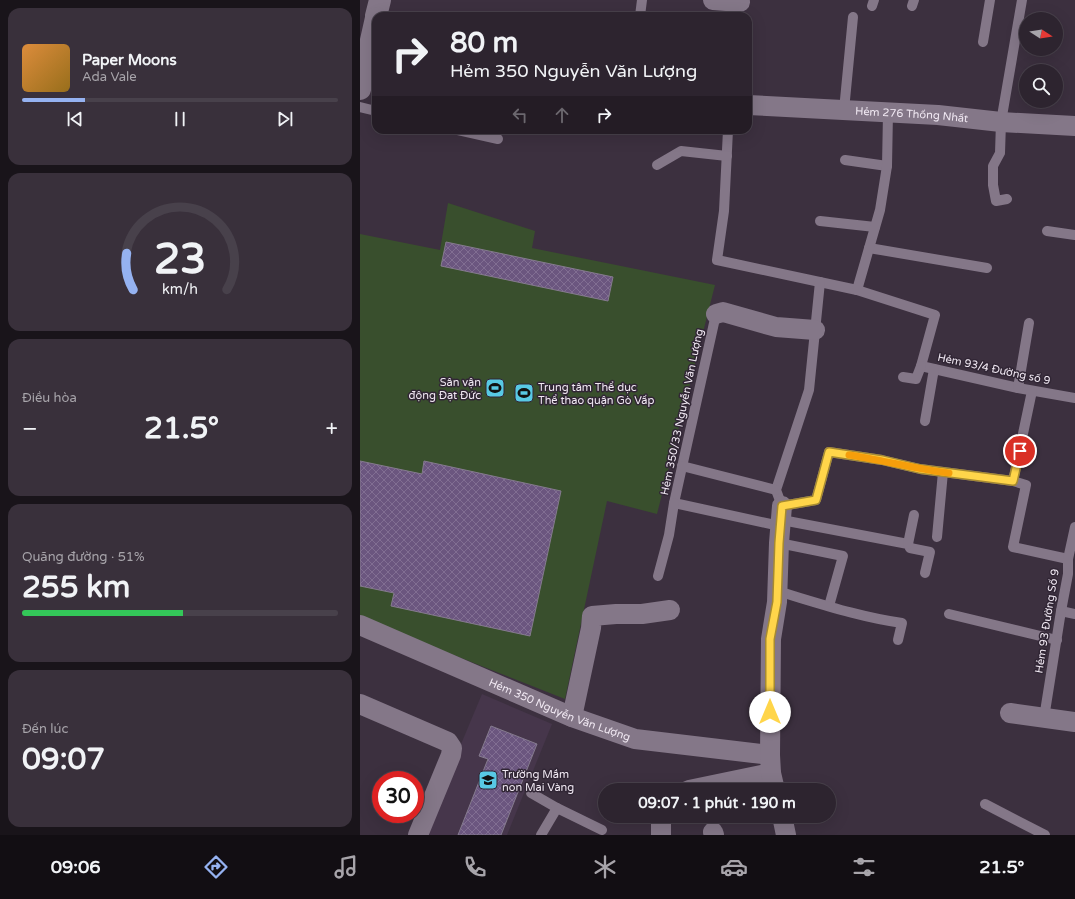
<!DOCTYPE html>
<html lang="vi">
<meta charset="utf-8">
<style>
:root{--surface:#2d242f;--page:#39303b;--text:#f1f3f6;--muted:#a7a4aa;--line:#48414b;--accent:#95b2f1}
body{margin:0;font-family:"Varela Round",sans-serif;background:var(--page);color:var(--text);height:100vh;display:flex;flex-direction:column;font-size:15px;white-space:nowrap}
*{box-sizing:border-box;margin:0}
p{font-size:13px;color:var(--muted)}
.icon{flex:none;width:22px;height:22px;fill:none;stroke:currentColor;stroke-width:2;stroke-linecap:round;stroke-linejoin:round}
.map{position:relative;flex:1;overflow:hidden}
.drawer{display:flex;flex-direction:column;gap:8px;padding:8px;background:#19141a;width:360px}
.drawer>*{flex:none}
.hud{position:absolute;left:12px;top:12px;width:380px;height:122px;border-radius:12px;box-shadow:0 4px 16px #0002,0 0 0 1px var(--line);background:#2d242f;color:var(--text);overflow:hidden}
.needle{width:26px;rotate:102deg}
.controls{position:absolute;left:659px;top:12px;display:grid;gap:8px}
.controls a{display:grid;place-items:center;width:44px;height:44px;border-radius:50%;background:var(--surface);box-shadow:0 4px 16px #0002,0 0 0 1px var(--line);font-size:20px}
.speed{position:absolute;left:12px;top:771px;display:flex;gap:8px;font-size:20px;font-weight:700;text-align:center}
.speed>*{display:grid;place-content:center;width:52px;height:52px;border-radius:50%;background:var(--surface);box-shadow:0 4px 16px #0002,0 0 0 1px var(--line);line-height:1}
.speed .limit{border:6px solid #d22;background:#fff;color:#111}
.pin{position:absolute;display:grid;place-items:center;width:34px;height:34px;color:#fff;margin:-17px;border:2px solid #fff;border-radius:50%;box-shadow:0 1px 4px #0007}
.me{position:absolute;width:44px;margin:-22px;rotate:0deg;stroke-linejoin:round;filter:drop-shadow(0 0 3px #0008)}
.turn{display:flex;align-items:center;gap:14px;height:84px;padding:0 12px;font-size:18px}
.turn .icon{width:52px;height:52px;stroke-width:2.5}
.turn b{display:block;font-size:28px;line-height:34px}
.lanes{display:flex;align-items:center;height:38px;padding:0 12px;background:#0003;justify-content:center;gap:20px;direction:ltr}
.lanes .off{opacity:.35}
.big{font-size:30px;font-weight:700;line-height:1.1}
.drawer .card{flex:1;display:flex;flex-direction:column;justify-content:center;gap:6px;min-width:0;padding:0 14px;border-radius:12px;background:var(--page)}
.drawer .dial{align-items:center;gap:0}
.dial svg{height:104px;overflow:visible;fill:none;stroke:var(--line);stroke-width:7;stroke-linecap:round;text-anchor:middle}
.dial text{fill:var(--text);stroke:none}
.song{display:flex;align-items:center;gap:12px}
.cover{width:48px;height:48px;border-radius:6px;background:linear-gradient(135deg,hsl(30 70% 55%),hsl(40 70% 35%))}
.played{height:4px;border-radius:2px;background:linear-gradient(90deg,var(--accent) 20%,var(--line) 20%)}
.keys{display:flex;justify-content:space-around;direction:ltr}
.heat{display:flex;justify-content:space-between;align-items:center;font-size:22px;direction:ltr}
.charge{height:6px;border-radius:3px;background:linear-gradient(90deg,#34c759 51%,var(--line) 0)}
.trip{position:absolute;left:238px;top:783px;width:238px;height:40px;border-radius:20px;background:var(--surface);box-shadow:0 4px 16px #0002,0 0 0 1px var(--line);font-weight:700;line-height:40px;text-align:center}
.tab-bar{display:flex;height:64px;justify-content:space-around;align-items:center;background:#120e13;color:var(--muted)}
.tab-bar .icon{width:28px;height:28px}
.tab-bar .current{color:var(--accent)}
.tab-bar b{font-size:18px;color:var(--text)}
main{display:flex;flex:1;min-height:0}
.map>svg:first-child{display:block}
</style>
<main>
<section class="drawer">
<div class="card">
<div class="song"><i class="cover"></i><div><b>Paper Moons</b><p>Ada Vale</p></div></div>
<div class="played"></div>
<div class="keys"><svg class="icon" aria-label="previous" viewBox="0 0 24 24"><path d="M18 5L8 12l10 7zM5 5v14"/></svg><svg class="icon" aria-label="pause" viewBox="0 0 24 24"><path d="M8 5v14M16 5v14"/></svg><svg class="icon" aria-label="next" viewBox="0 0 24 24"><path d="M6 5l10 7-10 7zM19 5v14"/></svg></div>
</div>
<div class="card dial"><svg viewBox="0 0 100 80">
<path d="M14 69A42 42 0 1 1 86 69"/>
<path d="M14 69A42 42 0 0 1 9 41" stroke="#95b2f1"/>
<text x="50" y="56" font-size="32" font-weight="700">23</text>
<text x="50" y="72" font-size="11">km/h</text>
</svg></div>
<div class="card"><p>Điều hòa</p>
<div class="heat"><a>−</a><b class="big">21.5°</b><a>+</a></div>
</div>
<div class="card"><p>Quãng đường · 51%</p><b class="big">255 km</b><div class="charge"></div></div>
<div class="card"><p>Đến lúc</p><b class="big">09:07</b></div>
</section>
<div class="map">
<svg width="715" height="835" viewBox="0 0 715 835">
<defs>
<pattern id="building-cross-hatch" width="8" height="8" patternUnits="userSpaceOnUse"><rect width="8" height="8" fill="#6b567f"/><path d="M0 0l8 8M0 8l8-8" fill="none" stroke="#816e92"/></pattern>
</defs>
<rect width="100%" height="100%" fill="#3c303f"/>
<!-- built -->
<polygon fill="#46364b" points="122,694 192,724 147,835 63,835"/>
<!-- park -->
<polygon fill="#394f2d" points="88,203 175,231 172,248 355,285 297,514 247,501 205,699 0,618 0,234 80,250"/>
<!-- building -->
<g fill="url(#building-cross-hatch)" stroke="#857b8e">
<polygon points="86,242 253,277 248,301 81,266"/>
<polygon points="0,461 62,474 64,461 201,491 170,636 31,606 34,593 0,586"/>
<polygon points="131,726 177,744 141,835 98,835 128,759 119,756"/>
</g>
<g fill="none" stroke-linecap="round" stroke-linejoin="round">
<!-- lane -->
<g stroke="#847788" stroke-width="10">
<polyline points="512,6 514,0"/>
<polyline points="552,6 554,0"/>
<polyline points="280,16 282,0"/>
<polyline points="623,42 630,0"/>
<polyline points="0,107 16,111"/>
<polyline points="484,110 493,17"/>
<polyline points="98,130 138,139"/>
<polyline points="368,130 364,211 357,260 497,290 575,315 561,366 658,388 715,398"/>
<polyline points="485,160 527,166"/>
<polyline points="297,165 321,151 367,156"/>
<polyline points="647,199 636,201 633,185 633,166 640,153 641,122 662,0"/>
<polyline points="460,221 515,227"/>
<polyline points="687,231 715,235"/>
<polyline points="509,248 627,268"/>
<polyline points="460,282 449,390 416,490 422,506 456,500 469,452 522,460 560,469 653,481"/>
<polyline points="497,290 520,210 527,166 528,113"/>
<polyline points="356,314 314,503 420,526"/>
<polyline points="543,377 556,379 561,366"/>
<polyline points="658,388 669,323"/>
<polyline points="672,391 653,481 666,485 653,547 708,559"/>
<polyline points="565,421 574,369"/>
<polyline points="322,466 416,490"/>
<polyline points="422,520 548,544 550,548 570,552 565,573"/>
<polyline points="577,537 583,472"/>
<polyline points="419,543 483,556 469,606"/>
<polyline points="548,544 554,515"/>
<polyline points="298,576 309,535 314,503"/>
<path d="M417,591C458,603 499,617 542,623L538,640"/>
<polyline points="701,611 715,614"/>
<polyline points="589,614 697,640"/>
<polyline points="684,718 701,611 708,574 708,559 715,527"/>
<polyline points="171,793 197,808"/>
<polyline points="625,804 685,835"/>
<polyline points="181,835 197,808 242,830"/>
</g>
<!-- street -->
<g stroke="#847788" stroke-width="20">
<polyline points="353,0 380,2"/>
<path id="s1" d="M388,105L578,115L641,122L715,126"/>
<polyline points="356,314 363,312 416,327 455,330"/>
<path id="s2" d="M0,625L212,717L275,739L410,755"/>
<polyline points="0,704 88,742 92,748 91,755 58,835"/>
<polyline points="650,713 715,722"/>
<polyline points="212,717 231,628 232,616 256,614 282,614 310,610"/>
<polyline points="329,790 411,773"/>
<polyline points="415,790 411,773 410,755 411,639 417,602 419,543 422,506"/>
<polyline points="422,816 426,835"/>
<polyline points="353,832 354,835"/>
<polyline points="301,835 301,816"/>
</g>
<!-- secondary -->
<g stroke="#847788" stroke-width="22">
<polyline points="16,16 20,0"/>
<polyline points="0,89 16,18"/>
</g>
</g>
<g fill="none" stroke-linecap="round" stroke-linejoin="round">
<!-- route casing -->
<g stroke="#a68a30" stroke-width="10">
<polyline id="route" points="410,712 410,639 417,602 419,543 422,506 456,500 469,452 522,460 560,469 653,481 660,451"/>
</g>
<!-- route -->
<use href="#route" stroke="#ffd54a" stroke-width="7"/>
<!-- slow -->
<path stroke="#f59e0b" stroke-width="7" d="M489,455C522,460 555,469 589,473"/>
</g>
<!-- icons -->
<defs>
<g id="stadium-square" transform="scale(1)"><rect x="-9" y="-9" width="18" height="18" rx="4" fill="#58c9e4" stroke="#312635"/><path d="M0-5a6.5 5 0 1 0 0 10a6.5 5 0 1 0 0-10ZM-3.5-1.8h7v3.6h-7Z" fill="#111"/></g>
<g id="school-square" transform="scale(1)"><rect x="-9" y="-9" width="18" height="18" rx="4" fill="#58c9e4" stroke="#312635"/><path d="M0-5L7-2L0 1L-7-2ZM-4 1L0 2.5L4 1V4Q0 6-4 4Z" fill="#111"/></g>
</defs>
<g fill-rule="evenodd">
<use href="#stadium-square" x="135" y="388"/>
<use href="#stadium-square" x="164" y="393"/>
<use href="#school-square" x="128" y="780"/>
</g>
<g text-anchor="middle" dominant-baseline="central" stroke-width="3" stroke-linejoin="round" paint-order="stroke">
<!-- street labels -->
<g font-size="11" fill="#f1e9f3" stroke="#312635">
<text stroke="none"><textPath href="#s1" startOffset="164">Hẻm 276 Thống Nhất</textPath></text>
<text transform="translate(634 369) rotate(12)">Hẻm 93/4 Đường số 9</text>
<text transform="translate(322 412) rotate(-78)">Hẻm 350/33 Nguyễn Văn Lượng</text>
<text transform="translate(687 621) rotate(-81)">Hẻm 93 Đường Số 9</text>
<text stroke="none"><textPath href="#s2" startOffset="217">Hẻm 350 Nguyễn Văn Lượng</textPath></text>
</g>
<!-- poi labels -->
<g font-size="11" fill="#f1e9f3" stroke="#312635" text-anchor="start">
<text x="121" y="382" text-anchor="end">Sân vận<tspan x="121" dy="13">động Đạt Đức</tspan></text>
<text x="178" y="387">Trung tâm Thể dục<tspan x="178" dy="13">Thể thao quận Gò Vấp</tspan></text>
<text x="142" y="774">Trường Mầm<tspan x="142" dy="13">non Mai Vàng</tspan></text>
</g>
</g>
</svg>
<div class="controls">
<a><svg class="needle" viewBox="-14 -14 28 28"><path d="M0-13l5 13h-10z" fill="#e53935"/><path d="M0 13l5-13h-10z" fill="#a7a4aa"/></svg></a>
<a><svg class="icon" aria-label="search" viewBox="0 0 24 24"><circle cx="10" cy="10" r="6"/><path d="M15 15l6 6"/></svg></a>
</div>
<div class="speed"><div class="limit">30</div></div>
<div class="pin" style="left:660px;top:451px;background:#d93025"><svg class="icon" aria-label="arrive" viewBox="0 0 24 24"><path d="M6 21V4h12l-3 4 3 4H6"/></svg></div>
<svg class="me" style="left:410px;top:712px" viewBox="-20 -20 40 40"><circle r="19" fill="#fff"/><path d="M0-13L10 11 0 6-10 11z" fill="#ffd54a"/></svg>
<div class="trip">09:07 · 1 phút · 190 m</div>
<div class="hud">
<div class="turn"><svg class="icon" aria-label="right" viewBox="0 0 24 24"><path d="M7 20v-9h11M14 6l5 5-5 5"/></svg><div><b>80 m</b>Hẻm 350 Nguyễn Văn Lượng</div></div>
<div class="lanes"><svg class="icon off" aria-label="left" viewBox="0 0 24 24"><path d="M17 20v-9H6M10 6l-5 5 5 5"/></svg><svg class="icon off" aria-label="ahead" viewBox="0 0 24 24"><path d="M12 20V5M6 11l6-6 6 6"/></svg><svg class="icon" aria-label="right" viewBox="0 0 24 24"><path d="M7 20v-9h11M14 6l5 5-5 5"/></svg></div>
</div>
</div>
</main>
<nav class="tab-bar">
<b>09:06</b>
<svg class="icon current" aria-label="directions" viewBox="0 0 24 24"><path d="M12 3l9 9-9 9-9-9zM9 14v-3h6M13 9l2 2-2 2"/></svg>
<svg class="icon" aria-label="music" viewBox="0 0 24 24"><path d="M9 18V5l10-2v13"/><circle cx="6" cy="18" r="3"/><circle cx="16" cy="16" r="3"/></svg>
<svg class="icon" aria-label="phone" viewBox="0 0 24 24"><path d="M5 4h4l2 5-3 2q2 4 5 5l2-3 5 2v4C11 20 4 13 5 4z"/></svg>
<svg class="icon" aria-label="climate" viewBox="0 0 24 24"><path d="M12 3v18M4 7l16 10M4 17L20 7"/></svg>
<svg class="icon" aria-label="car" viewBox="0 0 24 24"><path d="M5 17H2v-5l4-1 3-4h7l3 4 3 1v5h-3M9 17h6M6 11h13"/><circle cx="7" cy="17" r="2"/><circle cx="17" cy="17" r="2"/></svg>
<svg class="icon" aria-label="filters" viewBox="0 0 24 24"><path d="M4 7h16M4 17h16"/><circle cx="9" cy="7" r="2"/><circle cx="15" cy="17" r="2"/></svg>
<b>21.5°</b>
</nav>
